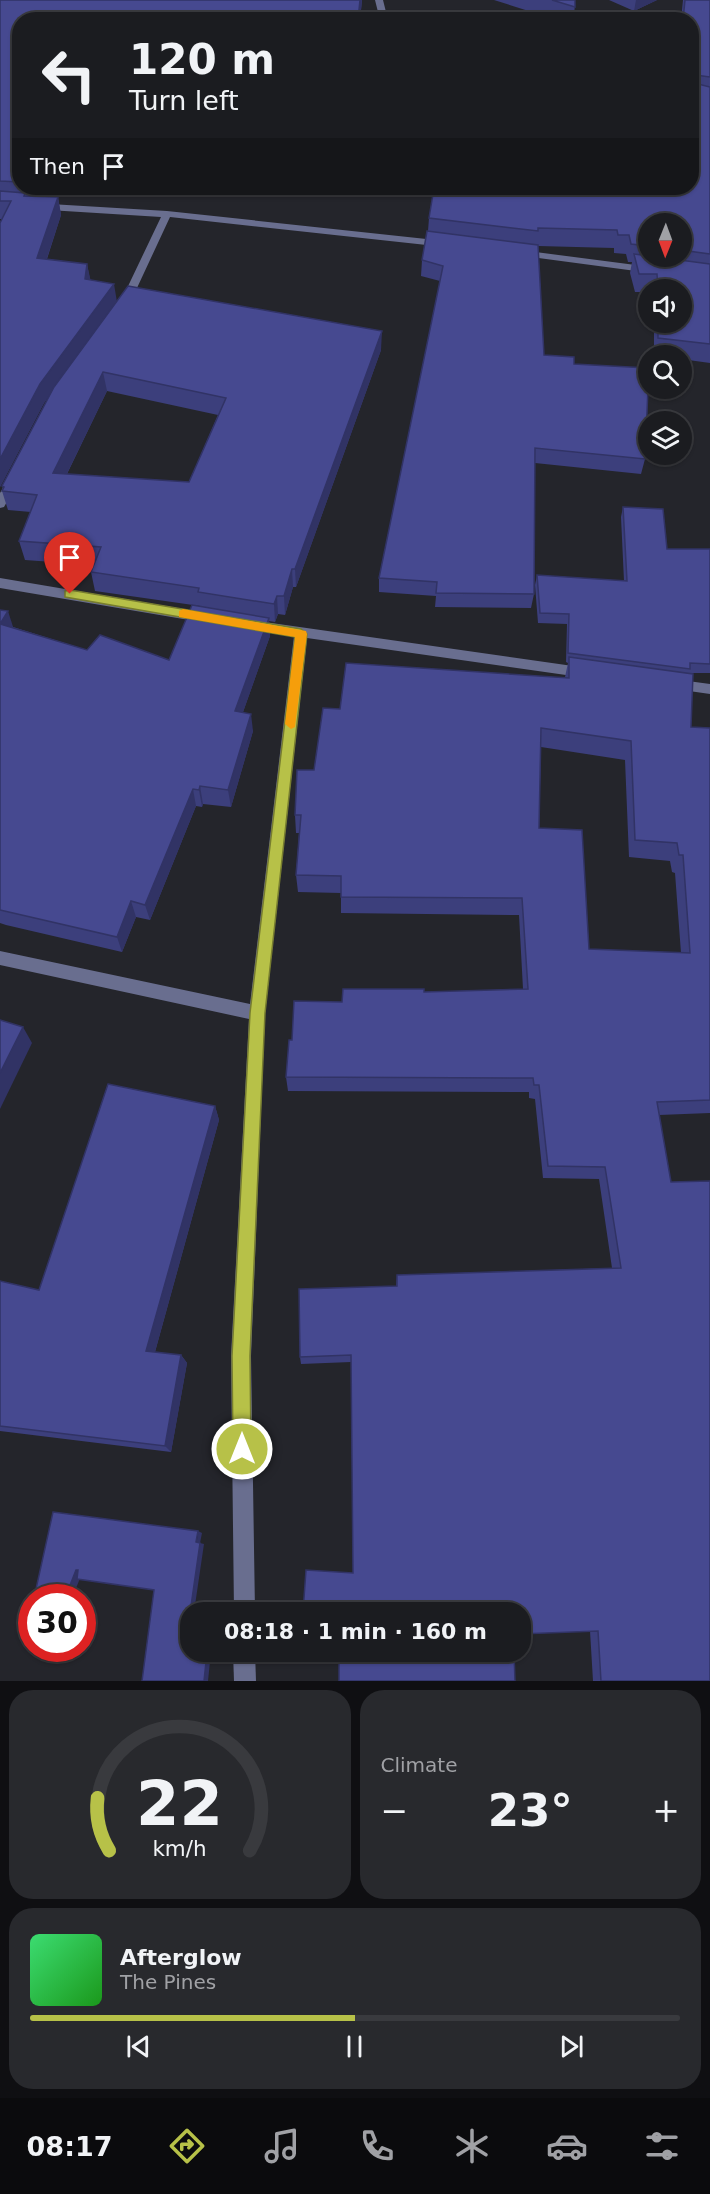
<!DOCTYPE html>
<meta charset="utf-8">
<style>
:root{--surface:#1b1c20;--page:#28292d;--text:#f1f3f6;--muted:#a0a1a5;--line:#393a3e;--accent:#b7c148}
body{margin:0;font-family:"DejaVu Sans",sans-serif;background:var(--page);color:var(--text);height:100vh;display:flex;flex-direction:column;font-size:22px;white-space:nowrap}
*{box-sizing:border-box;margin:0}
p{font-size:20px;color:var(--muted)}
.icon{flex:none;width:33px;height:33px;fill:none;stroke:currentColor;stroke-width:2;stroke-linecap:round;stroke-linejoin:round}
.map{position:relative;height:1681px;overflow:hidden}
.details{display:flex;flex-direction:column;gap:9px;padding:9px;background:#0f0f12;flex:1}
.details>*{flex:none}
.hud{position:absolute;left:12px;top:12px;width:687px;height:183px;border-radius:24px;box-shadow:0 2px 4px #0004,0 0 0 2px var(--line);background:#1b1c20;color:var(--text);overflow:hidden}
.needle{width:39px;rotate:181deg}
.fabs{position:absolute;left:638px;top:213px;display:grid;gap:12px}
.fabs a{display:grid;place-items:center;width:54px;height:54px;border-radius:50%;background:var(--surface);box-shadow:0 2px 4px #0004,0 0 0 2px var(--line);font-size:30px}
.speed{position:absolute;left:18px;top:1584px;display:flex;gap:12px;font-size:30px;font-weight:700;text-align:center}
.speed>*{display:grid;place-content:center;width:78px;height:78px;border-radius:50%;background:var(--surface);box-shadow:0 2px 4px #0004,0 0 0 2px var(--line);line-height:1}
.speed .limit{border:9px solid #d22;background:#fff;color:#111}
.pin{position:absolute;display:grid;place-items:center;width:51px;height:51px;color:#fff;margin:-62px -26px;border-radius:50% 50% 50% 0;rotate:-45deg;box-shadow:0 0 6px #0007}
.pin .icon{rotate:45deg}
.me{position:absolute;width:66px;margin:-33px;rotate:0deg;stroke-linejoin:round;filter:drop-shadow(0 0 4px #0008)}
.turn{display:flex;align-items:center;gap:21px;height:126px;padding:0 18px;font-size:27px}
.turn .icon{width:78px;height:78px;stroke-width:2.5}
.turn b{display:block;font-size:42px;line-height:51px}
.then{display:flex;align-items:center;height:57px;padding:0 18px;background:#0003;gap:12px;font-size:22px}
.big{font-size:45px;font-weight:800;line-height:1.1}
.details .tile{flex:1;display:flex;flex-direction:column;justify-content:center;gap:9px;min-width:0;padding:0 21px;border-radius:24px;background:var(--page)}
.details .dial{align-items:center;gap:0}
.dial svg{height:156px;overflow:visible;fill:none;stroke:var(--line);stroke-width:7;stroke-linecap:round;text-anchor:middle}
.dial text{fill:var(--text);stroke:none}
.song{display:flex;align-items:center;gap:18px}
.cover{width:72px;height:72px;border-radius:9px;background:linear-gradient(135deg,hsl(140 70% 55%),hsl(120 70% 35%))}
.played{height:6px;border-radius:3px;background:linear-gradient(90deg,var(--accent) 50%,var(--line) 50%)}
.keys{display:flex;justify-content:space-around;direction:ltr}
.heat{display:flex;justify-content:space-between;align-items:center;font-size:33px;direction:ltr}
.details .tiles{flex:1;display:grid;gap:9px;grid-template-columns:1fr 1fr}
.tile:last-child{grid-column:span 2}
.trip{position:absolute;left:180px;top:1602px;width:351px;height:60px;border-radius:24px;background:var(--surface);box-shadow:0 2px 4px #0004,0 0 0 2px var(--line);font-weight:800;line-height:60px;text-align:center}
.tab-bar{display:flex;height:96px;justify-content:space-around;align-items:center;background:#0b0b0d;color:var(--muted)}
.tab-bar .icon{width:42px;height:42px}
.tab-bar .active{color:var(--accent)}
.tab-bar b{font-size:27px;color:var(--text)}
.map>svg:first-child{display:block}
</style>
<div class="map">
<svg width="710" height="1681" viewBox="0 0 710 1681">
<rect width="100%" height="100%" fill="#24252b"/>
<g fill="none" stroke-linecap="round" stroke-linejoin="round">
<!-- minor -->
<g fill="#696e8f" fill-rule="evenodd">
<polygon points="375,0 383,0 388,20 380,20"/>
<polygon points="0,201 167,211 445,241 450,244 445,247 170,217 130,303 125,306 120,303 161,217 0,207"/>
<polygon points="520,250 651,267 656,270 651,273 516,255 515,253"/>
<polygon points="13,476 19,480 4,507 0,508 0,493 9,477"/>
<polygon points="0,578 207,613 214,618 207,623 0,588"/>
<polygon points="251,620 587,668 594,673 587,678 307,638 265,1013 251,1356 255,1612 234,1612 231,1356 249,1019 0,965 0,951 250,1004 294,636 246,628 244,625"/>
<polygon points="673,679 710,684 710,694 668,688 666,684 668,680"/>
<polygon points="233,1652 255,1652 256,1681 234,1681"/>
</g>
</g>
<!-- wall -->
<g fill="#3c3f7c" fill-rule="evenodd">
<path d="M0,0H362L360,20H20V188H40L36,196L58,197L61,215L47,259L87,264L90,280L117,301L381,350L296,587H293L285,615L278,614L275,622L269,621L270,636L243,712L253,731L231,807L203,804L202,807L196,806L150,920L136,917L122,952L6,925L0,923V610L13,627L87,650L169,660L200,606L95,591L91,572L94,565L25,560L19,541L31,512L8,510L2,491L3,489L2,486L51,393L44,403L0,487V223L2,219H0ZM107,391L218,415L189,482L67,474Z"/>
<polygon points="494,0 575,0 574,20 557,20"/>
<polygon points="609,0 657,0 634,11"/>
<path d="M683,0H710V363L681,359V356H654V322H681V290H648V292H635L630,273L632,262H628L626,254L614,253V248L538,246L544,355L574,364L645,459L641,474L535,463L534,594L531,608L435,607L436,596L379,592V578L440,281L421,276L422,260L428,231L429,218L692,188V20H681ZM648,224H681V256H648Z"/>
<path d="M623,507L667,549H710V673H688L691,727L710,728V1113L659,1115L710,1681H593L590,1631L353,1573L351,1362L301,1364L300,1357L396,1286L397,1275L612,1268L599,1179L543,1178L535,1099L529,1098V1092L288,1091L286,1077L292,1040L342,1002L424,992L523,989L519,915L341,913V893L298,892L296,875L299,833H296L295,815L340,709L565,677L568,663L566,662L567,624L538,623L535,585L537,575L624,581L621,517ZM541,747L625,760L629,857L670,861L672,872L675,873L681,953L589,949L539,828Z"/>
<polygon points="215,1106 219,1120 155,1352 181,1355 187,1363 171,1452 0,1431 0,1281 39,1290"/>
</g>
<!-- shaded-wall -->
<g fill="#313365">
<polygon points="360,0 362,0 360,20 358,20"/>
<polygon points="636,0 657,0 634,11"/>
<polygon points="31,188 40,188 34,201"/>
<polygon points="58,197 61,215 41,276 37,258"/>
<polygon points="87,264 91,282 85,279"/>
<polygon points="114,284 117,302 44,403 0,487 0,459 40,384"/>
<polygon points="382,331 381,350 296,587 295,569"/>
<polygon points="103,372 107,391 58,492 53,473"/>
<polygon points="292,569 293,587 285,615 284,596"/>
<polygon points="277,596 278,614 275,622 274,604"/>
<polygon points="8,611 14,630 0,624"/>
<polygon points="269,618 270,636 237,729 235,711"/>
<polygon points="251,714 253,731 231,807 228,790"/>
<polygon points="200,786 203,804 202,807 199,790"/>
<polygon points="193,789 196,806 150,920 145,905"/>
<polygon points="131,901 136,917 122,952 117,937"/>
<polygon points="23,1027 32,1043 0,1109 0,1073"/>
<polygon points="215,1106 219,1120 153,1359 146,1351"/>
<polygon points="181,1355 187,1363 171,1452 165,1446"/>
<polygon points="198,1531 202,1533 200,1543 204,1544 194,1612 190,1612 190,1647 185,1648"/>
<polygon points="76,1570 83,1571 72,1598 65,1598"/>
<polygon points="207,1652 211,1652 208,1681 204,1681"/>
</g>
<!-- building -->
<g fill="#464990" stroke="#313365" stroke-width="1.5" fill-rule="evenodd">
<polygon points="0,0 360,0 358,20 20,20 20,182 0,181"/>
<polygon points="552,0 575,0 575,7"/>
<polygon points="685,0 710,0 710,77 696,75 694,83 710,87 710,254 681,250 681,224 648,224 648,246 631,244 629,235 618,235 617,230 538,228 538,231 429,218 434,188 692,188 692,20 683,20"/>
<polygon points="0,191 25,193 24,196 58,197 37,258 87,264 85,279 114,284 40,384 0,459 0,223 11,201 0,201"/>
<polygon points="427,231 538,245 544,355 574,357 574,364 648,368 648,388 645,459 535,448 534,594 436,593 437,582 379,578 443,266 422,260"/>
<polygon points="634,254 710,264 710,344 658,338 658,322 681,322 681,290 658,290 657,274 639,274"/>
<path d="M128,286L382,331L295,569H292L284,596H277L274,604L198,592L199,588L91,572L101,547L19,541L37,495L2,491L4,487L2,486L54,387ZM103,372L226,398L189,482L53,473Z"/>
<polygon points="623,507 663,509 667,549 710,549 710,664 690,663 690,669 568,653 569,614 540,613 537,575 627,581"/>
<polygon points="192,605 269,618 235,711 251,714 228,790 200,786 199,790 193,789 145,905 131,901 117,937 0,910 0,610 8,611 0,624 87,650 100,635 169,660"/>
<path d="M569,657L693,674L691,727L710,728V1100L657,1102L671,1182L710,1181V1681H601L598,1631L520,1634V1612H303L306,1570L353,1573L351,1355L300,1357L299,1289L397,1286V1275L621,1268L605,1167L548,1166L539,1085H534L533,1078L286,1077L289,1040H292L294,1001L342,1002L343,989H424V992L528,989L522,898L341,897V876L296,875L301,815H295L297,770H314L323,708L340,709L346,663L569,678ZM541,728L631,741L635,840L677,843L679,855H683L690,953L589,949L582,830L539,828Z"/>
<polygon points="0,1020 23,1027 0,1073"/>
<polygon points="108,1084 215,1106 146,1351 181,1355 165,1446 0,1426 0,1281 39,1290"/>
<polygon points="53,1512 198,1531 196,1542 200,1543 185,1648 190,1648 190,1652 207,1652 204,1681 142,1681 154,1590 77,1579 78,1570 76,1570 65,1598 34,1598"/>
<polygon points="32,1611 32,1642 25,1640"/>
<polygon points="339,1652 514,1652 515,1681 339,1681"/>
</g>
<!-- route -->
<polygon fill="#b7c148" stroke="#777d2f" stroke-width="1.5" points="70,590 301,629 307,634 265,1013 250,1356 251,1449 249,1456 242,1458 236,1456 233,1449 232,1356 250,1013 295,637 65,597 65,591"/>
<!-- slow -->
<polygon fill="#f59e0b" points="183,609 306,631 307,634 295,727 291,729 285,724 295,637 179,617 179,611"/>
</svg>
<div class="fabs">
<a><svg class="needle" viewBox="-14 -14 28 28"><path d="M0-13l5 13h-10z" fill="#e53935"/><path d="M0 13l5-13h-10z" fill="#a0a1a5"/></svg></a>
<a><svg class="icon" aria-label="sound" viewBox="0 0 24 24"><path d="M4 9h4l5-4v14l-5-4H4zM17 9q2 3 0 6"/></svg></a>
<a><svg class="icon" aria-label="search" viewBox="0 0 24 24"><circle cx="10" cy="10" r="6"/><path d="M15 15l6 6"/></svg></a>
<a><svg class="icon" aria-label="layers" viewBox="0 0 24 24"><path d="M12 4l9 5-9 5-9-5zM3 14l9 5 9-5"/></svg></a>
</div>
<div class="speed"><div class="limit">30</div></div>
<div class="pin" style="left:70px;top:594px;background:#d93025"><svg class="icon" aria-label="arrive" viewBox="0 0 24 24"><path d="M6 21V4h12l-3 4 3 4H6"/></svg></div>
<svg class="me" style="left:242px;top:1449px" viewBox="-20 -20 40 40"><circle r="17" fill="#b7c148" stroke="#fff" stroke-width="3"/><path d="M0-11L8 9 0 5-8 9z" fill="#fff"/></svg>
<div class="trip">08:18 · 1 min · 160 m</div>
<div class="hud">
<div class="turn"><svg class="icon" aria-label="left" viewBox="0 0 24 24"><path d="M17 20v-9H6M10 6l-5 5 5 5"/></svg><div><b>120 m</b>Turn left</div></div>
<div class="then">Then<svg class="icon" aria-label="arrive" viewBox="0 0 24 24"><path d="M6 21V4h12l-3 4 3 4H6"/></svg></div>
</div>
</div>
<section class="details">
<div class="tiles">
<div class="tile dial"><svg viewBox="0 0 100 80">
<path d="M14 69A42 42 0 1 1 86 69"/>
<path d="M14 69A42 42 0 0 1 8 42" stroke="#b7c148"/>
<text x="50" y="56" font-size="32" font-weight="700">22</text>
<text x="50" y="72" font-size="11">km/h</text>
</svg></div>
<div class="tile"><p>Climate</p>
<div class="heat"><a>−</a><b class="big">23°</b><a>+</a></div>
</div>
<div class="tile">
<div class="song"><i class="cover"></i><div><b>Afterglow</b><p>The Pines</p></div></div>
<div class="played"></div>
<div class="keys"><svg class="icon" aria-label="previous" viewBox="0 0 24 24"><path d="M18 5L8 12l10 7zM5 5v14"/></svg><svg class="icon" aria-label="pause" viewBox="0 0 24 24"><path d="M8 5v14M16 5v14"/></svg><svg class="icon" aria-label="next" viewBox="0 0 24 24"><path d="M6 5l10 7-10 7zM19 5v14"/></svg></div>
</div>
</div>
</section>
<nav class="tab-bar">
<b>08:17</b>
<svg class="icon active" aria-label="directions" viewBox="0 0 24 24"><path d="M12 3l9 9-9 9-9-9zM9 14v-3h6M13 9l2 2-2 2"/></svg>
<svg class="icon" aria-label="music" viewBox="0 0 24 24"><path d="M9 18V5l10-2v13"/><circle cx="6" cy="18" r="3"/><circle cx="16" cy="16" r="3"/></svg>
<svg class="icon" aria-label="phone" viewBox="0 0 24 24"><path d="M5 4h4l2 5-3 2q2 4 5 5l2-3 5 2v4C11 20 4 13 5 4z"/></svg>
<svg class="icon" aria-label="climate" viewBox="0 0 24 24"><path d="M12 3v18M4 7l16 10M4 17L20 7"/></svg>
<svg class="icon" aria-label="car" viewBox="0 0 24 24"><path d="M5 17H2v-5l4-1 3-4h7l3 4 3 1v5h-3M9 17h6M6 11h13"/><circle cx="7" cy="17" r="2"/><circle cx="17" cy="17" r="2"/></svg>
<svg class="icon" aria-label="filters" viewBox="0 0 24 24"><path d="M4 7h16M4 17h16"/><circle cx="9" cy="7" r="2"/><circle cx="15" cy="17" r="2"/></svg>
</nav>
